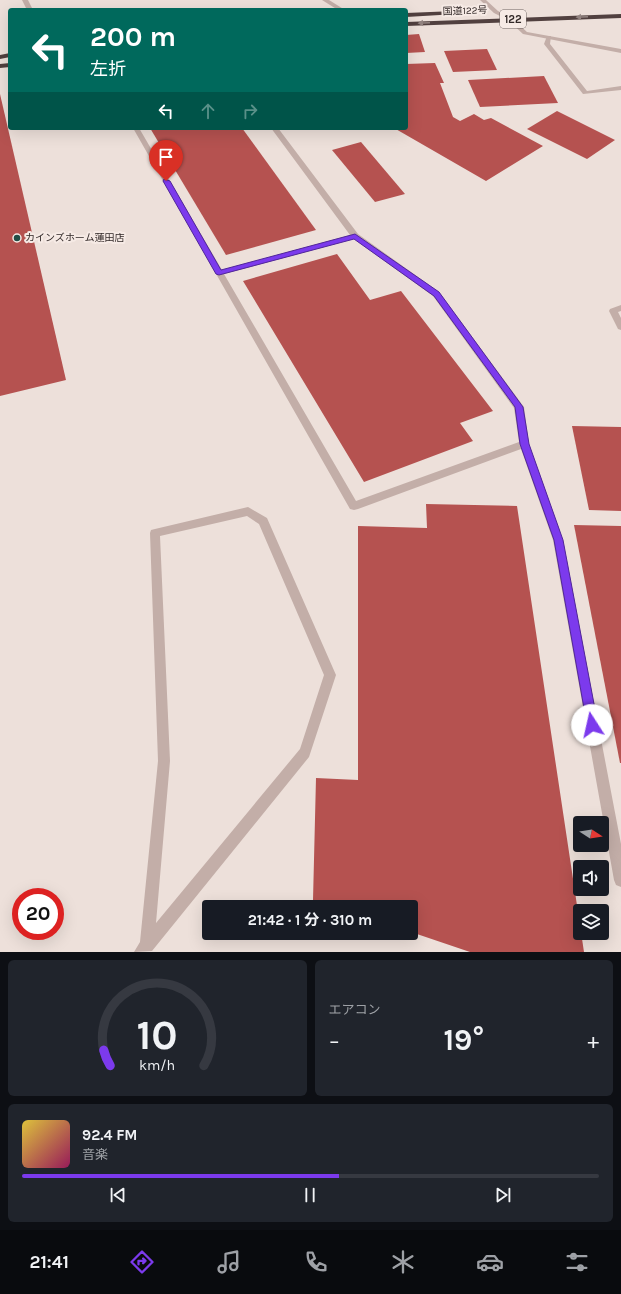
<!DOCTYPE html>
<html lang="ja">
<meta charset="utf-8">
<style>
:root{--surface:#171b24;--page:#20242c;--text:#f1f3f6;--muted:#9ea1a6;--line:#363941;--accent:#7c3aed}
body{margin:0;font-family:Karla,"Noto Sans JP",sans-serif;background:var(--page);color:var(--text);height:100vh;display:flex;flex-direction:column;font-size:15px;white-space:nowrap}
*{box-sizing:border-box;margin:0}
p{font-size:13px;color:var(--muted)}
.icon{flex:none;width:22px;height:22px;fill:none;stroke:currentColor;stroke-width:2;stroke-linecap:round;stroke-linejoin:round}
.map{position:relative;height:952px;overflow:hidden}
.details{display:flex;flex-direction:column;gap:8px;padding:8px;background:#0d0f14;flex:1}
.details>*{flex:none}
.top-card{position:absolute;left:8px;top:8px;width:400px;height:122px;border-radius:4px;box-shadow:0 4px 16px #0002;background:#00695c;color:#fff;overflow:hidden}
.needle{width:26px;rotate:102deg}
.fabs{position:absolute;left:573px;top:816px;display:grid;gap:8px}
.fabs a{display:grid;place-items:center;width:36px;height:36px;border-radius:4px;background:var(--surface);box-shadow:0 4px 16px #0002;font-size:20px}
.speed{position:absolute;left:12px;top:888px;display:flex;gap:8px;font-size:20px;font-weight:700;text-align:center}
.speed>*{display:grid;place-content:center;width:52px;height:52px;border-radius:50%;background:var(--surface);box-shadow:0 4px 16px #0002;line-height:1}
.speed .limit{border:6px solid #d22;background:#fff;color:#111}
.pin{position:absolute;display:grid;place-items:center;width:34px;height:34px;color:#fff;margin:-41px -17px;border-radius:50% 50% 50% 0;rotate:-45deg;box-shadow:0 0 4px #0007}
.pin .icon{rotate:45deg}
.me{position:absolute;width:44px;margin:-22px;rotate:350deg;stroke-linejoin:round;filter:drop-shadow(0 0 3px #0008)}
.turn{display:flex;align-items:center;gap:14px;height:84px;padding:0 16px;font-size:18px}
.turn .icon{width:52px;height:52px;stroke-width:2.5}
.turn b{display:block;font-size:28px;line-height:34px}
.lanes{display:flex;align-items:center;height:38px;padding:0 16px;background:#0003;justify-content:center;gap:20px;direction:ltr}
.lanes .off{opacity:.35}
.big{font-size:30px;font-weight:700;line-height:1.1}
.details .tile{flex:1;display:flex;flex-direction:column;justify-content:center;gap:6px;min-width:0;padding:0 14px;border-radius:6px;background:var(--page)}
.details .dial{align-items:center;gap:0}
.dial svg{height:104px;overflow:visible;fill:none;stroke:var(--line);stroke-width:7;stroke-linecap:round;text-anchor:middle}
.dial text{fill:var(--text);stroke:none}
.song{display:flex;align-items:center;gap:12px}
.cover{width:48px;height:48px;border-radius:6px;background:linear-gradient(135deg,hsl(50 70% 55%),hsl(330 70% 35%))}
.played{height:4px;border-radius:2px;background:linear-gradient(90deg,var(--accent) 55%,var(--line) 55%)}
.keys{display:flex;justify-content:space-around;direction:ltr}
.heat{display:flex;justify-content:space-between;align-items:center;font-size:22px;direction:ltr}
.details .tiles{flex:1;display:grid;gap:8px;grid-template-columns:1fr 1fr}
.tile:last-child{grid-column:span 2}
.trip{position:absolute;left:202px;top:900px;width:216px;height:40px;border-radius:4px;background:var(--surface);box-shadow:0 4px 16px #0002;font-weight:700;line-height:40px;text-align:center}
.menu{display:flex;height:64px;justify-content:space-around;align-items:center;background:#090b0e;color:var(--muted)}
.menu .icon{width:28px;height:28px}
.menu .selected{color:var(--accent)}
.menu b{font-size:18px;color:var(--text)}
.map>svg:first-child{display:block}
</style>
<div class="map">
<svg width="621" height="952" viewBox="0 0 621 952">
<rect width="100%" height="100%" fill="#ede0da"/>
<!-- building -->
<g fill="#b55250">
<polygon points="419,34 425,52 406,53 406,35"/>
<polygon points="487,49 497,70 453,72 444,51"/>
<polygon points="435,63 444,83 440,83 453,117 460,121 474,114 484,120 491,118 543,146 486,181 394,128 406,128 406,64"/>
<polygon points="544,76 558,103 480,107 468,80"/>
<polygon points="0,94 66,380 0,396"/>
<polygon points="557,111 615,140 587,159 527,129"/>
<polygon points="150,128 242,128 316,230 226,255"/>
<polygon points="361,142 405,194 375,202 332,150"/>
<polygon points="337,254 370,300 401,291 493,411 460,423 473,441 364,482 243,281"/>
<polygon points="572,426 621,427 621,511 589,510"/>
<polygon points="426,504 517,506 584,952 470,952 411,932 411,907 334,907 313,900 316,778 358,780 358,526 427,528"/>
<polygon points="574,525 621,526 621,763 620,763"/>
</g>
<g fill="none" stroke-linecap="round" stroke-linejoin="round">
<!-- lane -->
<g fill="#c3aea8" fill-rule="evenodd">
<polygon points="547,36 551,36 550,44 587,91 621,86 621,90 583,94 544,44"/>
<path d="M133,128H139L222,270L350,235L271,128H278L358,234L439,292L524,407L529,444L563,540L621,844V887L616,885L614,880L553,540L521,449L358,509L354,510L350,509ZM354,239L433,296L514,408L519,442L356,501L224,274Z"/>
<polygon points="621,305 621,311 618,312 621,318 621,330 618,329 609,311 610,309"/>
<path d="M248,507L267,518L336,675L309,757L152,951L134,952L140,942L158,761L150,533L151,530L155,529ZM247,516L259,524L324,675L300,749L156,923L170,761L160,536Z"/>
</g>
<!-- street -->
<g fill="#c3aea8" fill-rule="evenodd">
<polygon points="22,0 28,0 33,10 27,10"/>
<polygon points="322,0 329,0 345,10 338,10"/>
<polygon points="480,0 486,0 498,11 512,18 527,32 621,49 621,53 523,34 508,20 494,13"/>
</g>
<!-- highway -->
<g fill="#51403f" fill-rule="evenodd">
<polygon points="455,11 457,12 457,14 406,17 406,13"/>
<polygon points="621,14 621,18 406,26 406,22"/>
<polygon points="10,53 10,57 0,59 0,55"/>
<polygon points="10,63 10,67 0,68 0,64"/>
</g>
</g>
<!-- one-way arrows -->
<defs><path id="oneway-solid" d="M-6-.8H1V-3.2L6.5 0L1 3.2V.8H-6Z"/></defs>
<g fill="#938481">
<use href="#oneway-solid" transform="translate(582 17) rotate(178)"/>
<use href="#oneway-solid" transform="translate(424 23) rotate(177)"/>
</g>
<!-- route -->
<polygon fill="#7c3aed" stroke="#51269a" points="164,179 170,181 221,270 355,234 439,292 523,407 529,444 563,540 598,725 596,729 592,731 589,729 587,725 554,540 520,444 515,407 434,296 354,239 219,275 216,274 163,181"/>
<!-- markers -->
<circle fill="#224d46" stroke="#f6eae5" stroke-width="1.5" cx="17" cy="238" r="4"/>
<g text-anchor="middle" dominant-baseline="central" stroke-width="4" stroke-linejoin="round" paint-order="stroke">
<!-- far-street labels -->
<g font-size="10" fill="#312827" stroke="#f6eae5">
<text transform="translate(465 11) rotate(-2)">国道122号</text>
</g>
<!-- far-poi labels -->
<g font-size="10" fill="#312827" stroke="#f6eae5" text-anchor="start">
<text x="25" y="238">カインズホーム蓮田店</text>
</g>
<!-- shield labels -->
<rect fill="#f6eae5" stroke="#6c6260" stroke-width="1" x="500" y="10" width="26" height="18" rx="3"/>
<g font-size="11" font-weight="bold" fill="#312827">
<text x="513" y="19">122</text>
</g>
</g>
</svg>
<div class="fabs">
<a><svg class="needle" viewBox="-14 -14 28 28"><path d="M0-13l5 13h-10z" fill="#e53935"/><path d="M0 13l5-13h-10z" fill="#9ea1a6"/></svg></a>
<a><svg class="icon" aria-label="sound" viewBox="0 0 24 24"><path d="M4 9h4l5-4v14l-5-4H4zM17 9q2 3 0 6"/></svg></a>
<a><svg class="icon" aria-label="layers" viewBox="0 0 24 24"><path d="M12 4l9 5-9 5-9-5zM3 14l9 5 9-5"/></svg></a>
</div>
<div class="speed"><div class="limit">20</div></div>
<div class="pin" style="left:166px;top:181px;background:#d93025"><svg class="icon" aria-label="arrive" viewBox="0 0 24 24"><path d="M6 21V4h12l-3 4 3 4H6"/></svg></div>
<svg class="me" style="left:592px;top:725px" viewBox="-20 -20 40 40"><circle r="19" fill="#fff"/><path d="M0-13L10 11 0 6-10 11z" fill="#7c3aed"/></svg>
<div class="trip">21:42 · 1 分 · 310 m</div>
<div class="top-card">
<div class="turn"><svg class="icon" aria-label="left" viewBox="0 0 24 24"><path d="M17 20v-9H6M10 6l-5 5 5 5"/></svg><div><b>200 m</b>左折</div></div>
<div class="lanes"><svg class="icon" aria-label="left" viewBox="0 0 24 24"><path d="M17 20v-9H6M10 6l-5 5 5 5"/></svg><svg class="icon off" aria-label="ahead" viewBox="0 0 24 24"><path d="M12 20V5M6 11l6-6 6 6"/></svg><svg class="icon off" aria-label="right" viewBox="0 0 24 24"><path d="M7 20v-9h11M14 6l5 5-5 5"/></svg></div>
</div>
</div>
<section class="details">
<div class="tiles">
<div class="tile dial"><svg viewBox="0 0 100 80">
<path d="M14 69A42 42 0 1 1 86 69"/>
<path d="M14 69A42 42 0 0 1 9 57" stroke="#7c3aed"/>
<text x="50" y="56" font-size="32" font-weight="700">10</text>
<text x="50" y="72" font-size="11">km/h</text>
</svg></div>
<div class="tile"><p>エアコン</p>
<div class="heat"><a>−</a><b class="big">19°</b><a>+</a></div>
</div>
<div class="tile">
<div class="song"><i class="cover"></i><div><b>92.4 FM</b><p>音楽</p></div></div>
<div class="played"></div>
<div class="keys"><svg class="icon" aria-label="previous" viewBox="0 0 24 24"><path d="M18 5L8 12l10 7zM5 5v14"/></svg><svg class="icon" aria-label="pause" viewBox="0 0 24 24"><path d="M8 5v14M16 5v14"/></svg><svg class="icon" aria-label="next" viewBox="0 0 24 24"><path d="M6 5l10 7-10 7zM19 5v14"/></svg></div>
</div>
</div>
</section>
<nav class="menu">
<b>21:41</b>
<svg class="icon selected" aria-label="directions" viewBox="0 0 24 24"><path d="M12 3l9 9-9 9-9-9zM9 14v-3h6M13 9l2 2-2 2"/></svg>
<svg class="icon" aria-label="music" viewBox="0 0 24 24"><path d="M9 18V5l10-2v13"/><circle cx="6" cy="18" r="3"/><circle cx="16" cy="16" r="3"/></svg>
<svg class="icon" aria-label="phone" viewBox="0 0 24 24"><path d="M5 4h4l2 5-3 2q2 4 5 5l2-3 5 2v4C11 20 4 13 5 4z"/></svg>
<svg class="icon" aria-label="climate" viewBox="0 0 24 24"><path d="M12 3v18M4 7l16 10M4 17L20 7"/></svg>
<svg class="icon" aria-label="car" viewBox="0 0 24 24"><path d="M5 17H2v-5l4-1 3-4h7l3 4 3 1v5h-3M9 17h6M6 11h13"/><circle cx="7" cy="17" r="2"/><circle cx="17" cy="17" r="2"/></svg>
<svg class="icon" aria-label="filters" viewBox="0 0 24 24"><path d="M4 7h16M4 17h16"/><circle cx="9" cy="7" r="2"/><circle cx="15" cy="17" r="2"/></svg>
</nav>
